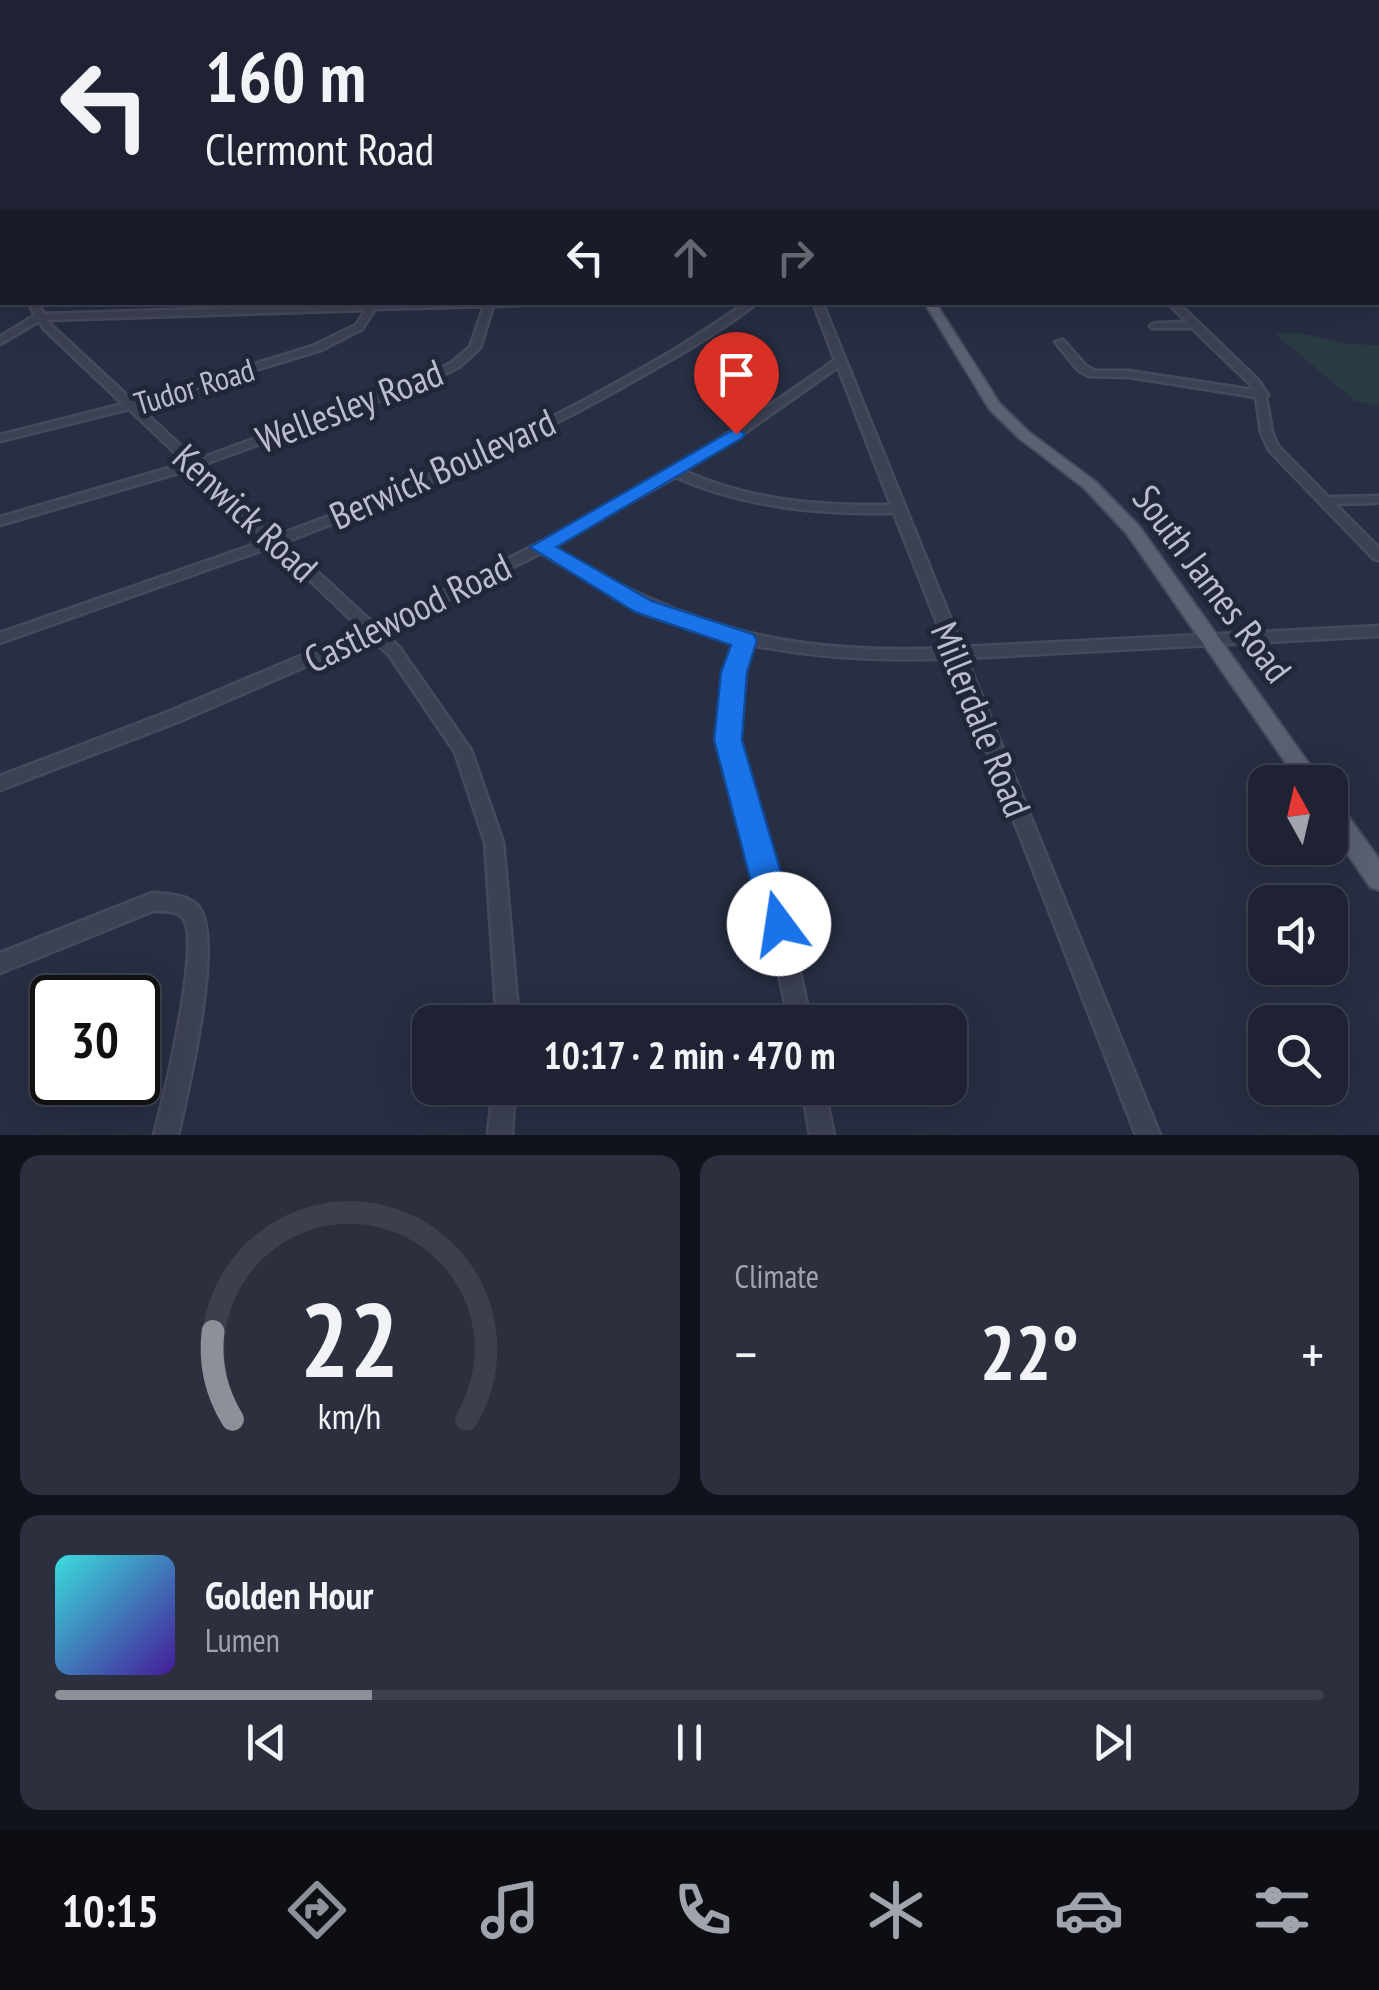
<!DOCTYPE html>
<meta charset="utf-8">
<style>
:root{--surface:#1e2232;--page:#2b2f3e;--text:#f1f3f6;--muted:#a1a4ac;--line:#3c3f4d;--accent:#8c9099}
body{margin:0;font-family:"PT Sans Narrow",sans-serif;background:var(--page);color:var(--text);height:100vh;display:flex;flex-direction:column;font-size:38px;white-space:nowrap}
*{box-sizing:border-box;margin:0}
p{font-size:32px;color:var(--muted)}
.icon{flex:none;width:55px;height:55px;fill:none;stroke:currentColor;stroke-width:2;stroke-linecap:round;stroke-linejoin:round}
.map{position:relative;height:1135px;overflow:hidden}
.panel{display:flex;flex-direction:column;gap:20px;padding:20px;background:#10131c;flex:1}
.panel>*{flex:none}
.banner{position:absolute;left:0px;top:0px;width:1380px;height:305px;box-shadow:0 10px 40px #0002,0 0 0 2px var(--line);background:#1e2232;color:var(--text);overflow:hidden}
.needle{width:65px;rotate:352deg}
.fabs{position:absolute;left:1248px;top:765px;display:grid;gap:20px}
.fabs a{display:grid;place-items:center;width:100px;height:100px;border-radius:20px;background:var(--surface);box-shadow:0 10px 40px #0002,0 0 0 2px var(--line);font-size:50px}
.speed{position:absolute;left:30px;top:975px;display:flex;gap:20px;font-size:50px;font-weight:700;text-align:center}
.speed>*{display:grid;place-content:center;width:130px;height:130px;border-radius:50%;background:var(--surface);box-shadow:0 10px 40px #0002,0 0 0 2px var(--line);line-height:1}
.speed .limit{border:5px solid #111;border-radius:15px;background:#fff;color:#111}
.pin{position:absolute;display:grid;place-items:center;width:85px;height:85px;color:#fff;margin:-102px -42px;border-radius:50% 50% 50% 0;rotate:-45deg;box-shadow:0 0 10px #0007}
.pin .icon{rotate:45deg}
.me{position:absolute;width:110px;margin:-55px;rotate:346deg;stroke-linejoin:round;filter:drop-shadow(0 0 8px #0008)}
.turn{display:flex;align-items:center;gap:35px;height:210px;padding:0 40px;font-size:45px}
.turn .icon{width:130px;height:130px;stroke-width:2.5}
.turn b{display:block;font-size:70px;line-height:85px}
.lanes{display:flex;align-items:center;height:95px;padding:0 40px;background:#0003;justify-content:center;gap:50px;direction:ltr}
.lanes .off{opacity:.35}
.big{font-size:75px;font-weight:600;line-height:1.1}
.panel .tile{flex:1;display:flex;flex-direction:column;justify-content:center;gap:15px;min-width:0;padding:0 35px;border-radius:20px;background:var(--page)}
.panel .dial{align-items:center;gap:0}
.dial svg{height:260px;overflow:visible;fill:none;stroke:var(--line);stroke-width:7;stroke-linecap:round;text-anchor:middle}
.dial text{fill:var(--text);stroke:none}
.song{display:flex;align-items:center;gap:30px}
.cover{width:120px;height:120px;border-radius:15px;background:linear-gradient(135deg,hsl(180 70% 55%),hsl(260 70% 35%))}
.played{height:10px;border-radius:5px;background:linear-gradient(90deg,var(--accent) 25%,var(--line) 25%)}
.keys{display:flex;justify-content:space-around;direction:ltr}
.heat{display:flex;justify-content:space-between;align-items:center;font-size:55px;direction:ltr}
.panel .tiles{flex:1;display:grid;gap:20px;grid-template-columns:1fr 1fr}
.tile:last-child{grid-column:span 2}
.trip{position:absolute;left:412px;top:1005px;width:555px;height:100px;border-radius:20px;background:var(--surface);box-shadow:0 10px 40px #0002,0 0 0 2px var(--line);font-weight:600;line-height:100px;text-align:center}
.dock{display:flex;height:160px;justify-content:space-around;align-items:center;background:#0c0e14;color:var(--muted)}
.dock .icon{width:70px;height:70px}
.dock .current{color:var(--accent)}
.dock b{font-size:45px;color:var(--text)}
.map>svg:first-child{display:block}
</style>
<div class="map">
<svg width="1379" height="1135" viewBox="0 0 1379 1135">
<rect width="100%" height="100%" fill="#282e43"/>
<!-- green -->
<polygon fill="#2a3b44" points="1301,333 1346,344 1379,345 1379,405 1355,401 1275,334"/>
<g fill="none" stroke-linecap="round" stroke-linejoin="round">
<!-- minor casing -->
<g stroke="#464a5c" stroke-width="5">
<g id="minor">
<polygon points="2,132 2,136 0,137 0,133"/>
<rect x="1378" y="185" width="1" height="5"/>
<rect x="0" y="186" width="2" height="6"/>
<polygon points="1378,278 1379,279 1379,285 1378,284"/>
<path d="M28,302H37L44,314L416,302H525L521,305L493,306L480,348L459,367L422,385L202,465L278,535C411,487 541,428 662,357C691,340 719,321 747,302H758C718,334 672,359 628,384C518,446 403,498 285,542L374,624C484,573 592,518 694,455C742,425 789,392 835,360L813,302H822L962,647L1379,626V636L966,658L1160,1135H1136L951,658C881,662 819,658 751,645L739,689L736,740L782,891L811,1022H789L762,891L720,740L723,689L737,641C666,622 603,591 541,553L383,632L399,647L471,750L503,842L519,1022H497L485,842L455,752L389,655L371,638L180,721L0,790V776L168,712L362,630L274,546L0,643V633L267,540L192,469L0,525V517L186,463L129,409L0,441V435L123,404L44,329L39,321L0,344V337L35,315ZM484,306L470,347L451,363L414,381L196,460L138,406L321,350L362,329L375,309ZM366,310L356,325L313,346L133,401L51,325L47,320ZM838,367L891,505C819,506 751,501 684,471L743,434ZM675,477C746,508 818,514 894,513L947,648C790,656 686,628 551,547Z"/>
<polygon points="1167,302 1177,302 1259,381 1268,395 1266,397 1272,432 1278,446 1328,497 1379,496 1379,502 1375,503 1335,504 1379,548 1379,560 1374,559 1269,450 1261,432 1256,397 1129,377 1089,376 1078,370 1055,342 1063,340 1086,366 1095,371 1129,371 1253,390 1250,384 1192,328 1152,328 1150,326 1155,323 1187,322"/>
<path d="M152,893C167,894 185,894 197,905C226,933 187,1095 178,1135H154C163,1101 202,941 183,918C176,910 162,911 153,911L0,973V953Z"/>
<polygon points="493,1088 515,1088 512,1135 488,1135"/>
<polygon points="802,1088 824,1088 834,1135 810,1135"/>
</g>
</g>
<!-- major casing -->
<g stroke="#464a5c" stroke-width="4">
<g id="major">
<rect x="1378" y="228" width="1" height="6"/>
<rect x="0" y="264" width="2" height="6"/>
<polygon points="924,302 935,302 1000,404 1029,432 1096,482 1139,526 1322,782 1299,782 1127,534 1084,488 1019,438 990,410"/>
<polygon points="1330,800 1338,802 1379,859 1379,890 1370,887 1330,828"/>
</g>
</g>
<!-- minor -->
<use href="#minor" fill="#3c4153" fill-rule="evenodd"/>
<!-- major -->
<use href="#major" fill="#5b6072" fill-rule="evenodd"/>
</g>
<!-- sky -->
<linearGradient id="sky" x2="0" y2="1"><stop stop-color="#161925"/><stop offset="0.44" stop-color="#424c66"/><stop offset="1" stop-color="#424c66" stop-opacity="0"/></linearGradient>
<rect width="1379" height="284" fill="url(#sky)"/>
<!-- route -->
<polygon fill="#1a73e8" stroke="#114b97" stroke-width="2.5" points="736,428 745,434 742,438 557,547 652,601 753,634 757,640 747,672 742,740 796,924 791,935 779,939 767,935 762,924 714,740 721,672 731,645 635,612 530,547"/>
<g text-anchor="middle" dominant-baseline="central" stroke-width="10" stroke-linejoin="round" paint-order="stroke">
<!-- far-street labels -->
<g font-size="32" fill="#babdcc" stroke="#212638">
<text transform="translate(194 386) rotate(-17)">Tudor Road</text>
</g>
<!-- street labels -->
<g font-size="38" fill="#babdcc" stroke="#212638">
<text transform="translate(349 405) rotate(-21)">Wellesley Road</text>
<text transform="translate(442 468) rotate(-24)">Berwick Boulevard</text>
<text transform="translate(246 512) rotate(43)">Kenwick Road</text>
<text transform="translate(1213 583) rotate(53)">South James Road</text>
<text transform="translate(407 612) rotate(-26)">Castlewood Road</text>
<text transform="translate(982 719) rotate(68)">Millerdale Road</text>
</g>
</g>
</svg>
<div class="fabs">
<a><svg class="needle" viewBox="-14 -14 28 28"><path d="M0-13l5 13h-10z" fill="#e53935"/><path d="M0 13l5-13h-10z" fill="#a1a4ac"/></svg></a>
<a><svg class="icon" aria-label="sound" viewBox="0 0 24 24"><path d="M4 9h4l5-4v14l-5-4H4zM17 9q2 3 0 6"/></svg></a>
<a><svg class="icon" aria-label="search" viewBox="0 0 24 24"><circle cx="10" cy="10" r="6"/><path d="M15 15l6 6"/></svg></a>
</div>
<div class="speed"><div class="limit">30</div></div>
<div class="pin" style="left:736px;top:434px;background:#d93025"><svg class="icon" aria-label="arrive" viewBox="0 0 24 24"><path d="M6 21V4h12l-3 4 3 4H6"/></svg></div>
<svg class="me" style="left:779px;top:924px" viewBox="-20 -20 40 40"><circle r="19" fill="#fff"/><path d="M0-13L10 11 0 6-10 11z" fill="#1a73e8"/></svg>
<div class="trip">10:17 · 2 min · 470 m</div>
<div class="banner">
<div class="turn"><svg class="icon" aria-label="left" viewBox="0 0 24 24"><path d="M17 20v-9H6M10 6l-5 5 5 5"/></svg><div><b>160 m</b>Clermont Road</div></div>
<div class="lanes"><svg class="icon" aria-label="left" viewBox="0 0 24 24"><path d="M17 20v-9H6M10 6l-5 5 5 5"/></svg><svg class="icon off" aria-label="ahead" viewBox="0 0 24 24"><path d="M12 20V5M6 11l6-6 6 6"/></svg><svg class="icon off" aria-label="right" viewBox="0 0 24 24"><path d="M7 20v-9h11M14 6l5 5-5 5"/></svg></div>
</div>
</div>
<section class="panel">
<div class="tiles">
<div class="tile dial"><svg viewBox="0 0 100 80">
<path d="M14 69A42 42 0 1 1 86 69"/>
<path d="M14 69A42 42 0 0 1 8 42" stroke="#8c9099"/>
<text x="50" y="56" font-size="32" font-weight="700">22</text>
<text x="50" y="72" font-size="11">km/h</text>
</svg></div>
<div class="tile"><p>Climate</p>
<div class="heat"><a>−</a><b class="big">22°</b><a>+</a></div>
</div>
<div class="tile">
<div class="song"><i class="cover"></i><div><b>Golden Hour</b><p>Lumen</p></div></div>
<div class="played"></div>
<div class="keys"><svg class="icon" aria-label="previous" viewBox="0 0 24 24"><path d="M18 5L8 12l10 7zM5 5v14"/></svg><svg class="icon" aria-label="pause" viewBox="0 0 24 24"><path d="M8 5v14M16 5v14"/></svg><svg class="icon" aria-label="next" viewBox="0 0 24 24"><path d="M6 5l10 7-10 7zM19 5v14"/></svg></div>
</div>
</div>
</section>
<nav class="dock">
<b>10:15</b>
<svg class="icon current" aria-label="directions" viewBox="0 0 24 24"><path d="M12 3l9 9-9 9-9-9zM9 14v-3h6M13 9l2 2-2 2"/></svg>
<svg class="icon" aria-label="music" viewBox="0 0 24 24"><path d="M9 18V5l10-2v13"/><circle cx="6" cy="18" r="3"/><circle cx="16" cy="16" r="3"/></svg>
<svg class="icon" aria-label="phone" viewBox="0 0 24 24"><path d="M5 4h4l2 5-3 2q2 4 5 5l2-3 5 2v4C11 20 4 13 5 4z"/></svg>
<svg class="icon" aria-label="climate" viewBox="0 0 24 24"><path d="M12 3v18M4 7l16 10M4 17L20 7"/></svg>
<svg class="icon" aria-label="car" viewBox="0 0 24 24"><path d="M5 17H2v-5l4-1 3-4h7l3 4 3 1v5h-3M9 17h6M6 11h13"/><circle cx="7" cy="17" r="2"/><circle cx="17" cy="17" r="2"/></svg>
<svg class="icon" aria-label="filters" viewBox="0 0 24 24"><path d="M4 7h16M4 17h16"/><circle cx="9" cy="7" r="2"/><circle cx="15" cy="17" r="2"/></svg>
</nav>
